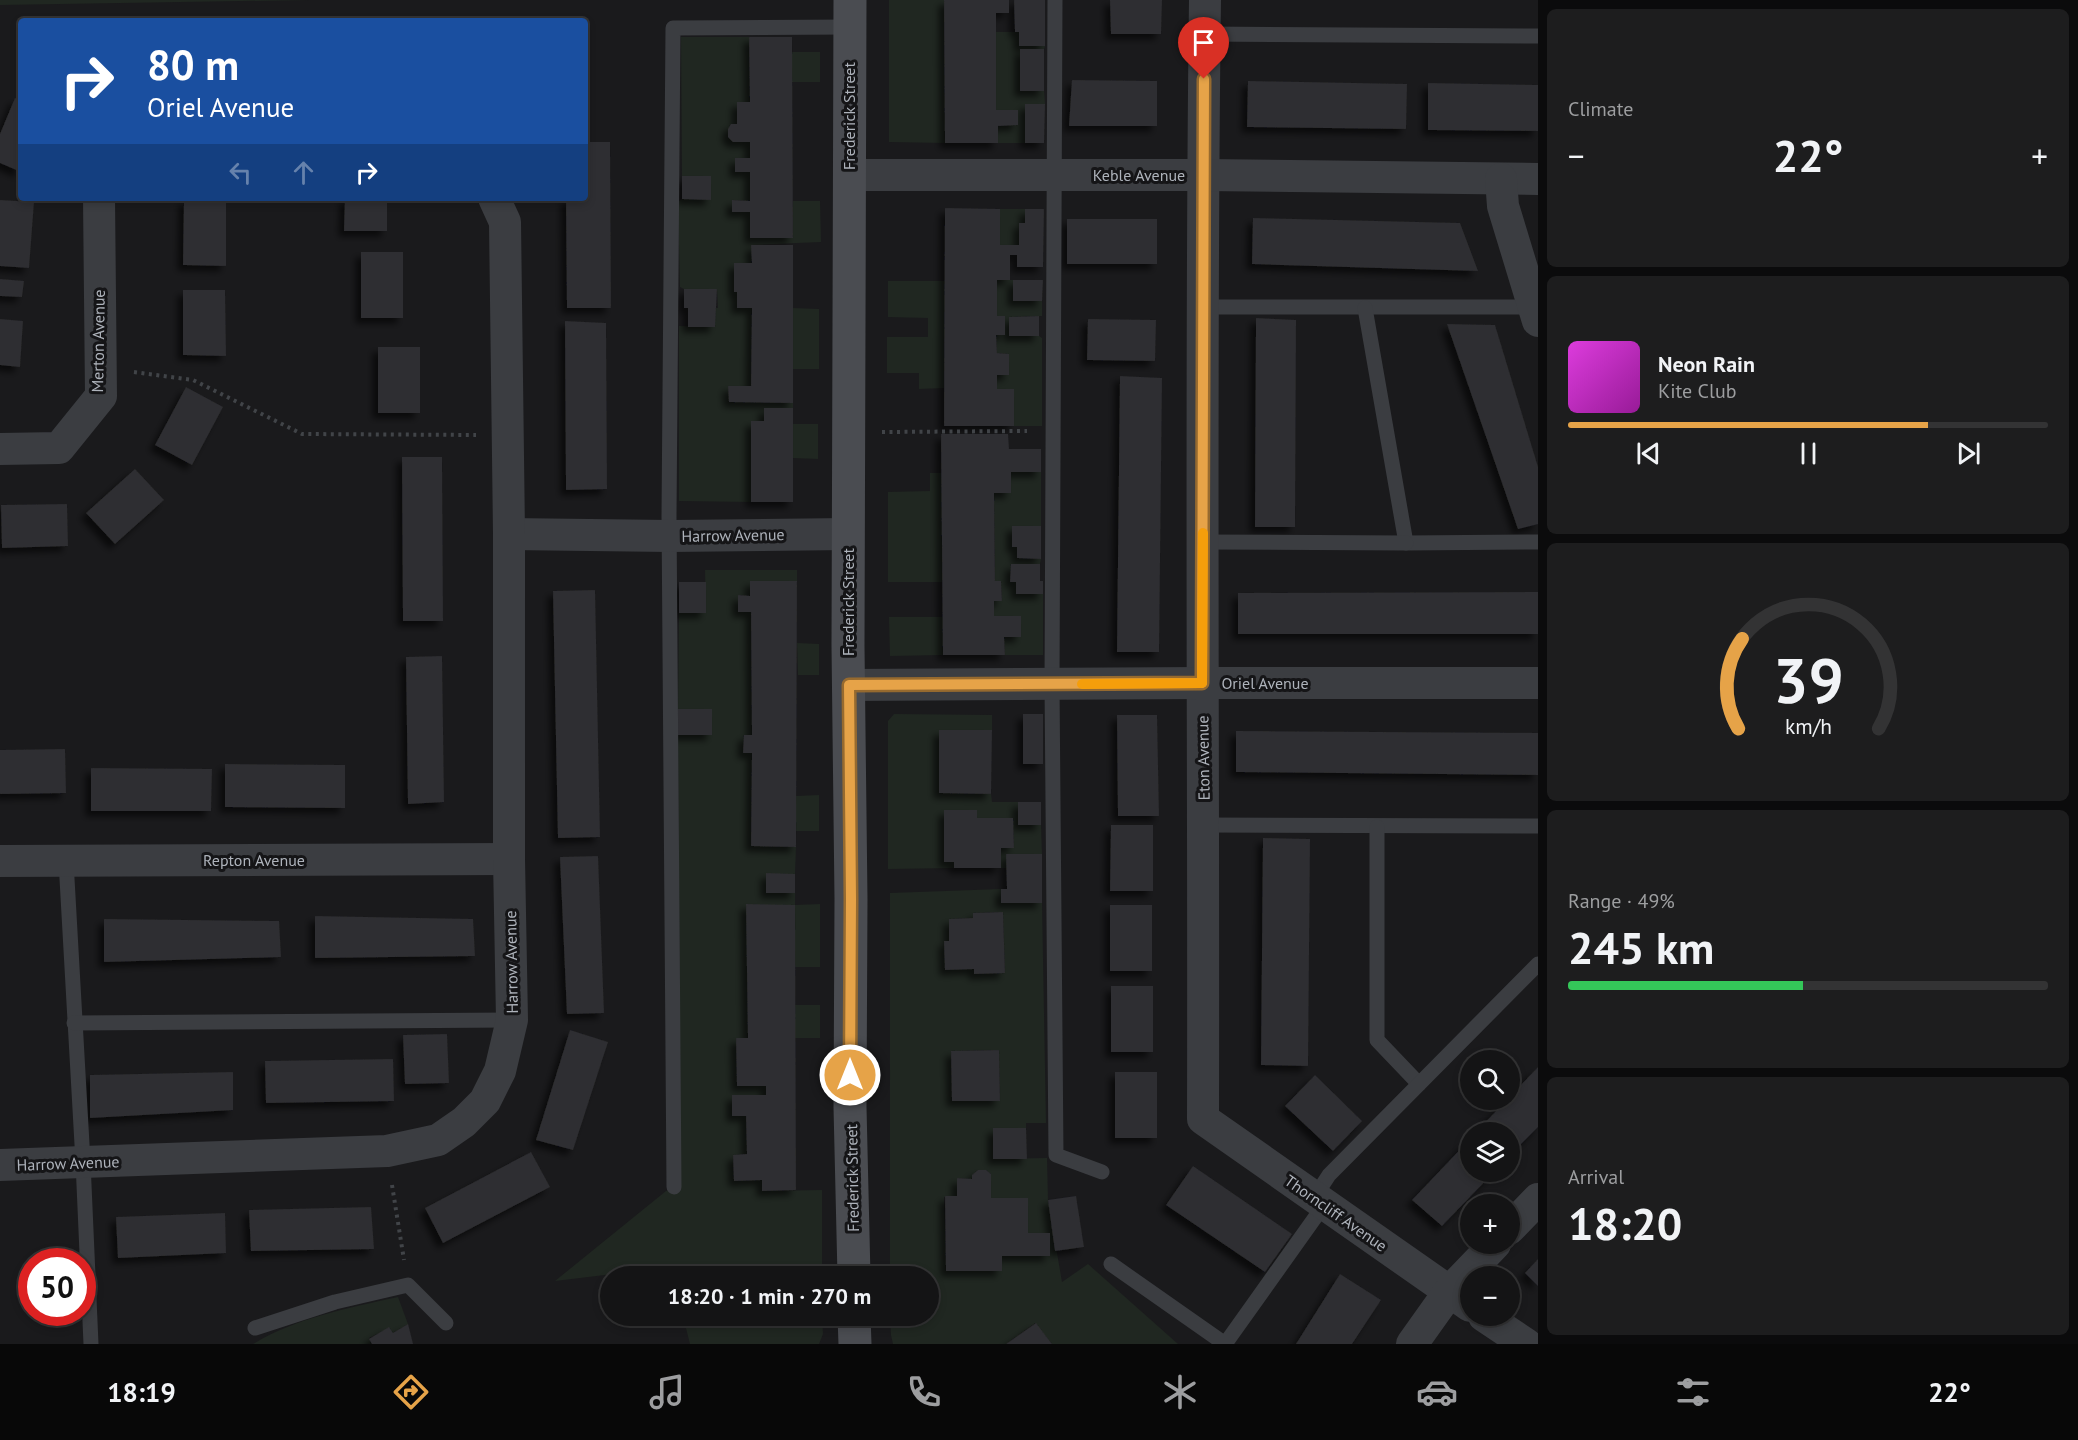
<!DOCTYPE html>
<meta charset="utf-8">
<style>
:root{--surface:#141415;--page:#1d1d1e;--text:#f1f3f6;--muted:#9d9ea0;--line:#333334;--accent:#e6a348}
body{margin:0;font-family:"PT Sans",sans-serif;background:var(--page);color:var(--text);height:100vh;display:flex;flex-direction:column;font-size:22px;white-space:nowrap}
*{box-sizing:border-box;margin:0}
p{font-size:20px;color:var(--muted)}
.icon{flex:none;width:33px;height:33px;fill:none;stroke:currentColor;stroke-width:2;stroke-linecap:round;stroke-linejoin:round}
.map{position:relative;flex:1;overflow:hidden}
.details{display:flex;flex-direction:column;gap:9px;padding:9px;background:#0b0b0c;width:540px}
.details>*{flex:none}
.top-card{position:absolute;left:18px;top:18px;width:570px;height:183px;border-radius:6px;box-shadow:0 3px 9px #0003,0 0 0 2px var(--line);background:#1a4fa0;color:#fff;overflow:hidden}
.fabs{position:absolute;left:1460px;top:1050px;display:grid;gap:12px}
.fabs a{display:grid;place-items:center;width:60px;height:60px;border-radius:50%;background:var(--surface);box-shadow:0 3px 9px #0003,0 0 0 2px var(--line);font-size:30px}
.speed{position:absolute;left:18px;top:1248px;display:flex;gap:12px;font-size:30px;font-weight:700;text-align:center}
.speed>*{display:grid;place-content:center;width:78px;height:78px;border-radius:50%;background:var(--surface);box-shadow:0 3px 9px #0003,0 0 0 2px var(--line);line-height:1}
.speed .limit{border:9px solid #d22;background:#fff;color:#111}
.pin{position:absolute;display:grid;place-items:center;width:51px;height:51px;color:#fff;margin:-62px -26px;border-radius:50% 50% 50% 0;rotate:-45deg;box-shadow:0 0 6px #0007}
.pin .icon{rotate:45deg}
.me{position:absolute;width:66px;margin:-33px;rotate:0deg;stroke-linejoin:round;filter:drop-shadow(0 0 4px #0008)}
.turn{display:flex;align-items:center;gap:21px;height:126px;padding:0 30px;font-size:27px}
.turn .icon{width:78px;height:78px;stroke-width:2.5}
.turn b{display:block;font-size:42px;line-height:51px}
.lanes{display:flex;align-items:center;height:57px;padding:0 30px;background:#0003;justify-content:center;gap:30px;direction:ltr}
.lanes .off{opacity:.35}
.big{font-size:45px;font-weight:700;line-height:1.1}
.details .card{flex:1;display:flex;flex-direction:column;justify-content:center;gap:9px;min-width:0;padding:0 21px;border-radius:9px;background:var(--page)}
.details .dial{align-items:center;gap:0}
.dial svg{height:156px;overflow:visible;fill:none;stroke:var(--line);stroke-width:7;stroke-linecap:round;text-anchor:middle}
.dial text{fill:var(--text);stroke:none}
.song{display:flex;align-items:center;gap:18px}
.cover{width:72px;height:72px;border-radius:9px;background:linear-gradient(135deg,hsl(300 70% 55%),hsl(300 70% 35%))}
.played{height:6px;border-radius:3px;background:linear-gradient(90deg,var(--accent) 75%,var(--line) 75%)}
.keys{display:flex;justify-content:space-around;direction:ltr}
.heat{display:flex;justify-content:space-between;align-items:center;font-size:33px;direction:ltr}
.charge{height:9px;border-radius:4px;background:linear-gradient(90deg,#34c759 49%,var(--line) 0)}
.trip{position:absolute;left:600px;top:1266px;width:339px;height:60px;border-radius:30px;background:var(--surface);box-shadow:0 3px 9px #0003,0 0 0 2px var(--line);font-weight:700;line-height:60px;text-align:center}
.tab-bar{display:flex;height:96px;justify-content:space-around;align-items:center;background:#080808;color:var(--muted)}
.tab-bar .icon{width:42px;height:42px}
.tab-bar .active{color:var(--accent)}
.tab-bar b{font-size:27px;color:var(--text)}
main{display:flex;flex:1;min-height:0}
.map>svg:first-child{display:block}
</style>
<main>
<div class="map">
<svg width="1538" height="1344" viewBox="0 0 1538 1344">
<defs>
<filter id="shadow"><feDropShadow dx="-5.5" dy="5.5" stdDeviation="3" flood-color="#0009"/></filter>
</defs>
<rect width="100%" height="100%" fill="#1a1a1c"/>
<!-- green -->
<g fill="#202721" fill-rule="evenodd">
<polygon points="0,0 310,0 0,5"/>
<polygon points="889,0 944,0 945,143 889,142"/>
<polygon points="996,32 1019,32 1020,46 1045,46 1044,49 1020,50 1020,91 1044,91 1045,104 1025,104 1025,143 998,143 998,126 1018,125 1018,110 996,110"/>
<polygon points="681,37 749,37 750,102 737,102 737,124 731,124 728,129 728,137 750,142 750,158 735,158 735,172 750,172 750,201 732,200 732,212 750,212 750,238 793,238 793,201 820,201 821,242 752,245 752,263 734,263 734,292 737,292 737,308 752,308 751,386 728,386 729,402 793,403 793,408 764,408 764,421 751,422 751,502 679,501 679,326 715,327 715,308 718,308 717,289 684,289 680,287 678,202 682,199 711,199 711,176 682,176"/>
<rect x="792" y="52" width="28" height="30"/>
<polygon points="1000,209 1025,209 1025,223 1019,223 1019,245 1000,245"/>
<polygon points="997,280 1013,280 1013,301 1042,301 1042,316 1009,317 1009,336 1039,336 1042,338 1042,426 1014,426 1014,390 997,389 997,375 1009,374 1009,354 997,353 996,335 1005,334 1005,317 997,316"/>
<polygon points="888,281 945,281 944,388 919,389 919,373 887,373 887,337 928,337 928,318 888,317"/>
<polygon points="793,308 819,309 819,369 793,369"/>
<polygon points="793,424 818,424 818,459 793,458"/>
<polygon points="1011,472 1041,472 1041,526 1012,527 1012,546 1017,547 1017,558 1041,559 1040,564 1011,564 1010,581 1016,582 1043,594 1043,655 1005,655 1004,637 1021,637 1021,617 994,616 994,601 1002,600 1001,582 995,581 994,493 1011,493"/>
<polygon points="930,473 942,473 943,582 888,582 888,492 930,491"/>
<polygon points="705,570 797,570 797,581 750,596 739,595 739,612 751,612 752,735 744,735 743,753 752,753 751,846 796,847 795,874 766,874 766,892 795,893 795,905 820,904 820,967 795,967 795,905 747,905 748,1038 736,1039 737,1086 766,1086 766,1095 746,1116 747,1154 733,1155 734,1181 762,1180 763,1191 822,1190 822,1276 673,1276 671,1267 555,1281 666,1191 681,1189 678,735 712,735 712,710 678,709 679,613 706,613"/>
<polygon points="889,617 943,617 943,655 890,656"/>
<polygon points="797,643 819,644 819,675 798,675"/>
<polygon points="894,714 992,715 992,730 939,730 939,793 991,794 992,802 1018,802 1018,825 1041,825 1042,854 1007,854 1007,868 1001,868 1001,848 1014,848 1013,818 977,818 944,810 944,862 954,862 954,868 888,869 888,721"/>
<polygon points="819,795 819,831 796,831 796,796"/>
<path d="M1001,889L1002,903H1042L1046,1123H1026V1128H993V1159L1047,1158L1048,1200L1062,1282L1088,1264L1178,1344H1052L1035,1323L1006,1344H893L891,1335L890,1316H928V1276H890V893ZM1003,912L1005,973L974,974V969L944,941H949V919L973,918V913ZM999,1050L1000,1101H952L951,1051ZM978,1170H986L991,1174V1198H1028V1233L1050,1256H1002V1271H946L944,1197L957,1196V1178L972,1179V1175Z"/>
<polygon points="795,1005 820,1005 820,1038 794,1038"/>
<path d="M398,1297L408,1324L393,1333L389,1328L369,1338L371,1344H253C296,1318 348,1308 398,1297Z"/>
<polygon points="683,1316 822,1316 823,1334 819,1344 690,1344"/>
</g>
<!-- building -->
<g fill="#2d2d30" filter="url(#shadow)">
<polygon points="944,0 1009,0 1009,13 996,13 996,110 1018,110 1018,125 998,126 998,143 945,143"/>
<polygon points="1014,0 1045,0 1045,46 1019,46 1019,32 1015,32"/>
<polygon points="1110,0 1162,0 1161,34 1111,34"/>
<polygon points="749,37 792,37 793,238 750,238 750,212 732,212 732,200 750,201 750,172 735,172 735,158 750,158 750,142 733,142 728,137 728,129 731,124 737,124 737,102 750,102"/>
<rect x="1020" y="49" width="24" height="42"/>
<polygon points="1072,80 1157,81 1157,126 1069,126"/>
<polygon points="1248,81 1407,84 1406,129 1247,127"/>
<polygon points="1428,83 1538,85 1538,131 1428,130"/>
<polygon points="15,98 21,100 21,172 0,163 0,134"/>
<polygon points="1025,104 1045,104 1044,143 1025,143"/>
<polygon points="585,142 610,142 611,308 567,308 566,198 585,198"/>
<polygon points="682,176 711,176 711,200 682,199"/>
<polygon points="345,198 387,198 387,231 344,231"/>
<polygon points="0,200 34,202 29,268 0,266"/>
<polygon points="184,200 226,200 226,266 183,265"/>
<polygon points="945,208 1000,209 1000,245 1019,245 1019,223 1025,223 1025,209 1044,209 1043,267 1017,267 1017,255 1010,255 1010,280 997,280 997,316 1005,316 1005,335 996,335 997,353 1009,354 1009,375 997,375 997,389 1014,389 1014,426 944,426"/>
<polygon points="1253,218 1460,223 1478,271 1252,264"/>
<rect x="1067" y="219" width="90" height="45"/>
<polygon points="751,245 793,245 793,403 729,402 728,386 751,386 752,308 737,308 737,292 734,292 734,263 752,263"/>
<rect x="361" y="252" width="42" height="66"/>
<polygon points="0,279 24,281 22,297 0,296"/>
<polygon points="1013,280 1043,280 1042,301 1013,301"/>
<polygon points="684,289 717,289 715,327 688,327 688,308 684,308"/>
<polygon points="183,290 225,290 226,356 183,355"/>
<polygon points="1039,316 1039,336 1009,336 1009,317"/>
<polygon points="1256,318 1296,320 1295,527 1255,527"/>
<polygon points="0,319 23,321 20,367 0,365"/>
<polygon points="1088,319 1156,320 1155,361 1087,360"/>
<polygon points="565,321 606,323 607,489 566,490"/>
<polygon points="1447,324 1495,325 1538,467 1538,524 1518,529"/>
<rect x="378" y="347" width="42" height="66"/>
<polygon points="1120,376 1162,378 1159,652 1117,652"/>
<polygon points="186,387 223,407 192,465 155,445"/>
<polygon points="764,408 793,408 793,502 751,502 751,421 764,421"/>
<polygon points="941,434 1008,434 1009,449 1041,449 1041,472 1011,472 1011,493 994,493 995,581 1001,581 1002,601 994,601 994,616 1021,616 1021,637 1004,637 1005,655 943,655"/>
<polygon points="402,457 442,457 443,621 403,621"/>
<polygon points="135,469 164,500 115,544 86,513"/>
<polygon points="67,504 68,546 2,548 1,505"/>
<polygon points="1012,526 1041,526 1041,559 1017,558 1017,547 1012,547"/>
<polygon points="1011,564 1040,564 1040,581 1043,581 1043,594 1016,594 1016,582 1010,582"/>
<polygon points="750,581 797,581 796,847 751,846 752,753 743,753 744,735 752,735 751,612 738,612 738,595 750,596"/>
<rect x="679" y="582" width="27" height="31"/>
<polygon points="595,590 600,837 558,838 553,591"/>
<polygon points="1538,592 1538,634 1238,634 1238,593"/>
<polygon points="442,656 444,802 408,804 406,657"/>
<rect x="678" y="709" width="34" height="26"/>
<rect x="1023" y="714" width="20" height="50"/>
<polygon points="1117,715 1157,715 1159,816 1118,816"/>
<polygon points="939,730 992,730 991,794 939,793"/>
<polygon points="1236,731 1538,733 1538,775 1236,772"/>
<polygon points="65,749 66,793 0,794 0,750"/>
<polygon points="225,764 345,765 345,808 225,807"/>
<polygon points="91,768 212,769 211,811 91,811"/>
<rect x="1018" y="802" width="23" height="23"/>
<polygon points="944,810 977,810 977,818 1013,818 1014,848 1001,848 1001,868 954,868 954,862 944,862"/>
<polygon points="1111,825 1153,825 1153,891 1110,891"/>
<polygon points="1263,838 1310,839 1308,1066 1261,1065"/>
<polygon points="1006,854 1042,854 1042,903 1001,903 1001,889 1007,889"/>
<polygon points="598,856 604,1013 567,1014 560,857"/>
<polygon points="766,873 795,874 795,893 766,893"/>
<polygon points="746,904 795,905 796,1190 762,1191 762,1180 734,1181 733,1155 747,1154 746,1116 732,1116 732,1095 766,1095 766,1086 737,1086 736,1038 748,1038"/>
<rect x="1110" y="905" width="42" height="66"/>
<polygon points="1003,912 1005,973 974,974 974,969 945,970 944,941 949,941 949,919 973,918 973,913"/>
<polygon points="315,916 473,919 475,956 315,958"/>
<polygon points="104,919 279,921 281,957 104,962"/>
<rect x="1111" y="986" width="42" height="66"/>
<polygon points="570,1030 608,1042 573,1150 536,1140"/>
<polygon points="447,1034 449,1083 405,1084 403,1035"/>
<polygon points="999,1050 1000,1101 952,1101 951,1051"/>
<polygon points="393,1059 394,1101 266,1103 265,1061"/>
<polygon points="1538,1067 1538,1127 1509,1156 1509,1132 1476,1132"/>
<polygon points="233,1072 233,1110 90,1118 90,1075"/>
<rect x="1115" y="1072" width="42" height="66"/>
<polygon points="1315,1075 1362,1121 1333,1151 1285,1106"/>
<polygon points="993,1128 1026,1128 1027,1159 993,1159"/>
<polygon points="1470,1139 1470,1172 1494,1172 1442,1226 1412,1200"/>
<polygon points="531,1152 550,1187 443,1243 425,1208"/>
<polygon points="1193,1166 1292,1234 1265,1272 1166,1205"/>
<polygon points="978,1170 986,1170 991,1174 991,1198 1028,1198 1028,1233 1050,1233 1050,1256 1002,1256 1002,1271 946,1271 945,1196 957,1196 957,1178 972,1179 972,1175"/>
<polygon points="1076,1196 1084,1247 1055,1251 1048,1200"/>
<polygon points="371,1207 374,1249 251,1251 249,1210"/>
<polygon points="225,1213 226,1253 118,1258 116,1217"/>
<polygon points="1538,1259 1538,1286 1525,1273"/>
<polygon points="1340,1274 1381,1300 1352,1344 1296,1344"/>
<polygon points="1036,1323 1052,1344 1006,1344"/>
<polygon points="408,1324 413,1344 372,1344 369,1339 389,1327 393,1333"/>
</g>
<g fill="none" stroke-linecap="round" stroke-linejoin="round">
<!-- path -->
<g stroke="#414448" stroke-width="4" stroke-dasharray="3 4.5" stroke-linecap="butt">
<polyline points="134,372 193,380 302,434 476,435"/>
<polyline points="882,432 1027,431"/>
<polyline points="392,1185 404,1260"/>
</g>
<!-- service -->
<g stroke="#3b3d41" stroke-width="15">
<polyline points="1055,0 1052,684 1056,1155 1102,1172"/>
<polyline points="1204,34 1538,36"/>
<polyline points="1204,307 1534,307"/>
<polyline points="1365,308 1406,543 1538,542"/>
<polyline points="1203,542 1406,543"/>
<polyline points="1204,825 1538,826"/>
<polyline points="1377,827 1377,1040 1419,1084"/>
<polyline points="66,861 83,1162 91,1344"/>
<polyline points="74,1023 512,1020"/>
<polyline points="674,1187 669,516 673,28 850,27"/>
<polyline points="1314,1198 1329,1175 1538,964"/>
<polyline points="1111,1264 1225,1344 1324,1205"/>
<polyline points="255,1328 335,1302 408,1285 446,1323"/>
</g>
<!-- minor -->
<g stroke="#3b3d41" stroke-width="32">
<path d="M1205,0C1200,373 1204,746 1203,1119L1470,1306"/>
<polyline points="849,175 1204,175 1538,179"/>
<polyline points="1501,179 1503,206 1538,321"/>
<polyline points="0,449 59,448 101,396 99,198"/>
<polyline points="509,534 670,536 848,534"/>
<polyline points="849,685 1202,683 1538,683"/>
<polyline points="0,861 509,859"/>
<polyline points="0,1165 387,1151 438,1140 464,1122 485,1101 500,1071 512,1020 509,859 509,534 505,222 494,198"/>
<polyline points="1509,1229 1538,1199"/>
<polyline points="1484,1316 1526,1344"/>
<polyline points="1412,1344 1449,1292 1495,1244"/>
</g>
<!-- secondary -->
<g stroke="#4a4c51" stroke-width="33">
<polyline points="850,0 848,646 851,899 850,1107 854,1276"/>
<polyline points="854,1316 855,1344"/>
</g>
</g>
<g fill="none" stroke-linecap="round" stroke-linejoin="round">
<!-- route casing -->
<g stroke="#966a2f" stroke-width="15">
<polyline id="route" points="850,1075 851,899 849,685 1202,683 1204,79"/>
</g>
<!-- route -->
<use href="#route" stroke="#e6a348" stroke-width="10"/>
<!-- slow -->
<polyline stroke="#f59e0b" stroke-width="10" points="1082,684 1202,683 1203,533"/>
</g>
<g text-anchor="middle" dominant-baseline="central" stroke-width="6" stroke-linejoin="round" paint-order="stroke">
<!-- street labels -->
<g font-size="16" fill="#aeb3bb" stroke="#151517">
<text transform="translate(849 116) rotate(-90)">Frederick Street</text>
<text x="1139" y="175">Keble Avenue</text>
<text transform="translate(98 341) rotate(-89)">Merton Avenue</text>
<text transform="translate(733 535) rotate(-1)">Harrow Avenue</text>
<text transform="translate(848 602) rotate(-90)">Frederick Street</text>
<text x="1265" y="683">Oriel Avenue</text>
<text transform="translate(1203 758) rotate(-91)">Eton Avenue</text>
<text x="254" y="860">Repton Avenue</text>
<text transform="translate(511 962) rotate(-91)">Harrow Avenue</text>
<text transform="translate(68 1163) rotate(-2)">Harrow Avenue</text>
<text transform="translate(852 1178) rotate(-91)">Frederick Street</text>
<text transform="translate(1336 1213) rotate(35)">Thorncliff Avenue</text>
</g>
</g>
</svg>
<div class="fabs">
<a><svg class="icon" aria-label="search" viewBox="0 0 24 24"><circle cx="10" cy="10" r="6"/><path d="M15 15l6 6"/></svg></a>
<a><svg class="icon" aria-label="layers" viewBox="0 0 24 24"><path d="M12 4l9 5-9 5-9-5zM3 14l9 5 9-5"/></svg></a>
<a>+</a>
<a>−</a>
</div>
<div class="speed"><div class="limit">50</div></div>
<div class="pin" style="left:1204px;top:79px;background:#d93025"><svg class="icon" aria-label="arrive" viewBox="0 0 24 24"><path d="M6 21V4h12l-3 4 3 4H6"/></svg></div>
<svg class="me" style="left:850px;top:1075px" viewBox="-20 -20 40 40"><circle r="17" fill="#e6a348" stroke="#fff" stroke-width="3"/><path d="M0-11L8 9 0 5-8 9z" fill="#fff"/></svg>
<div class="trip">18:20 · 1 min · 270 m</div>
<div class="top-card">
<div class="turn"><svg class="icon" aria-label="right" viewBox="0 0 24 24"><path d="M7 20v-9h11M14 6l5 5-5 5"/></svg><div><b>80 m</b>Oriel Avenue</div></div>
<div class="lanes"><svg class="icon off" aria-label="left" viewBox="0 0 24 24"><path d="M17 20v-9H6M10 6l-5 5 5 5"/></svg><svg class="icon off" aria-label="ahead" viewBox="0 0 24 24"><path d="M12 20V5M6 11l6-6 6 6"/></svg><svg class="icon" aria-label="right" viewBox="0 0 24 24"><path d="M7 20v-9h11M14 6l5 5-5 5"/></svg></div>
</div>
</div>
<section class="details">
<div class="card"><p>Climate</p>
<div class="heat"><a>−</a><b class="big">22°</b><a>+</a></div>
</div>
<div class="card">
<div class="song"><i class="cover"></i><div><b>Neon Rain</b><p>Kite Club</p></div></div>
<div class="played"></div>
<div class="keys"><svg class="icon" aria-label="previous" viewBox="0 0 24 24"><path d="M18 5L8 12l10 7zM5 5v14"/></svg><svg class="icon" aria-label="pause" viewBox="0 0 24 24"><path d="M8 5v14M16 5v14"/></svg><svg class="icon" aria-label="next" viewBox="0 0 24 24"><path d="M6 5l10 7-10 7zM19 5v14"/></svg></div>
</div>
<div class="card dial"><svg viewBox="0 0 100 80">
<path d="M14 69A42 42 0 1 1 86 69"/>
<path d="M14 69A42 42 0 0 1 16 23" stroke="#e6a348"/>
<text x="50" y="56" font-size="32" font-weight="700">39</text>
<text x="50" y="72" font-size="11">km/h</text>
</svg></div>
<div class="card"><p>Range · 49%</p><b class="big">245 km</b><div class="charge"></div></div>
<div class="card"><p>Arrival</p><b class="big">18:20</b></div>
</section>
</main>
<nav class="tab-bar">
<b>18:19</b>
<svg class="icon active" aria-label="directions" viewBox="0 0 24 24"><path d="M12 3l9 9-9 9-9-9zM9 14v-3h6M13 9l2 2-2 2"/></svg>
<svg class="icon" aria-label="music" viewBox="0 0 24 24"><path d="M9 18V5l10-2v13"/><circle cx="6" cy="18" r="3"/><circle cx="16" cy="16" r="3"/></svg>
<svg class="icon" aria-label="phone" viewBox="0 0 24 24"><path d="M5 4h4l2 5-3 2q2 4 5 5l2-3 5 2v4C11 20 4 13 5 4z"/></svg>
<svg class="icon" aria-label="climate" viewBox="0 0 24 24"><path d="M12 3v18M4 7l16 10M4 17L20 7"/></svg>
<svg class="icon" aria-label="car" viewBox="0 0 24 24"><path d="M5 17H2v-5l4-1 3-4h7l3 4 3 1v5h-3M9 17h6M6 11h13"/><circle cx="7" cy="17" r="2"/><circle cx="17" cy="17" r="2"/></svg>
<svg class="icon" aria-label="filters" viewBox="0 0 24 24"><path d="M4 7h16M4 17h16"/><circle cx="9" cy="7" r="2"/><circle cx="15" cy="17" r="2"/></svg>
<b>22°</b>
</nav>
